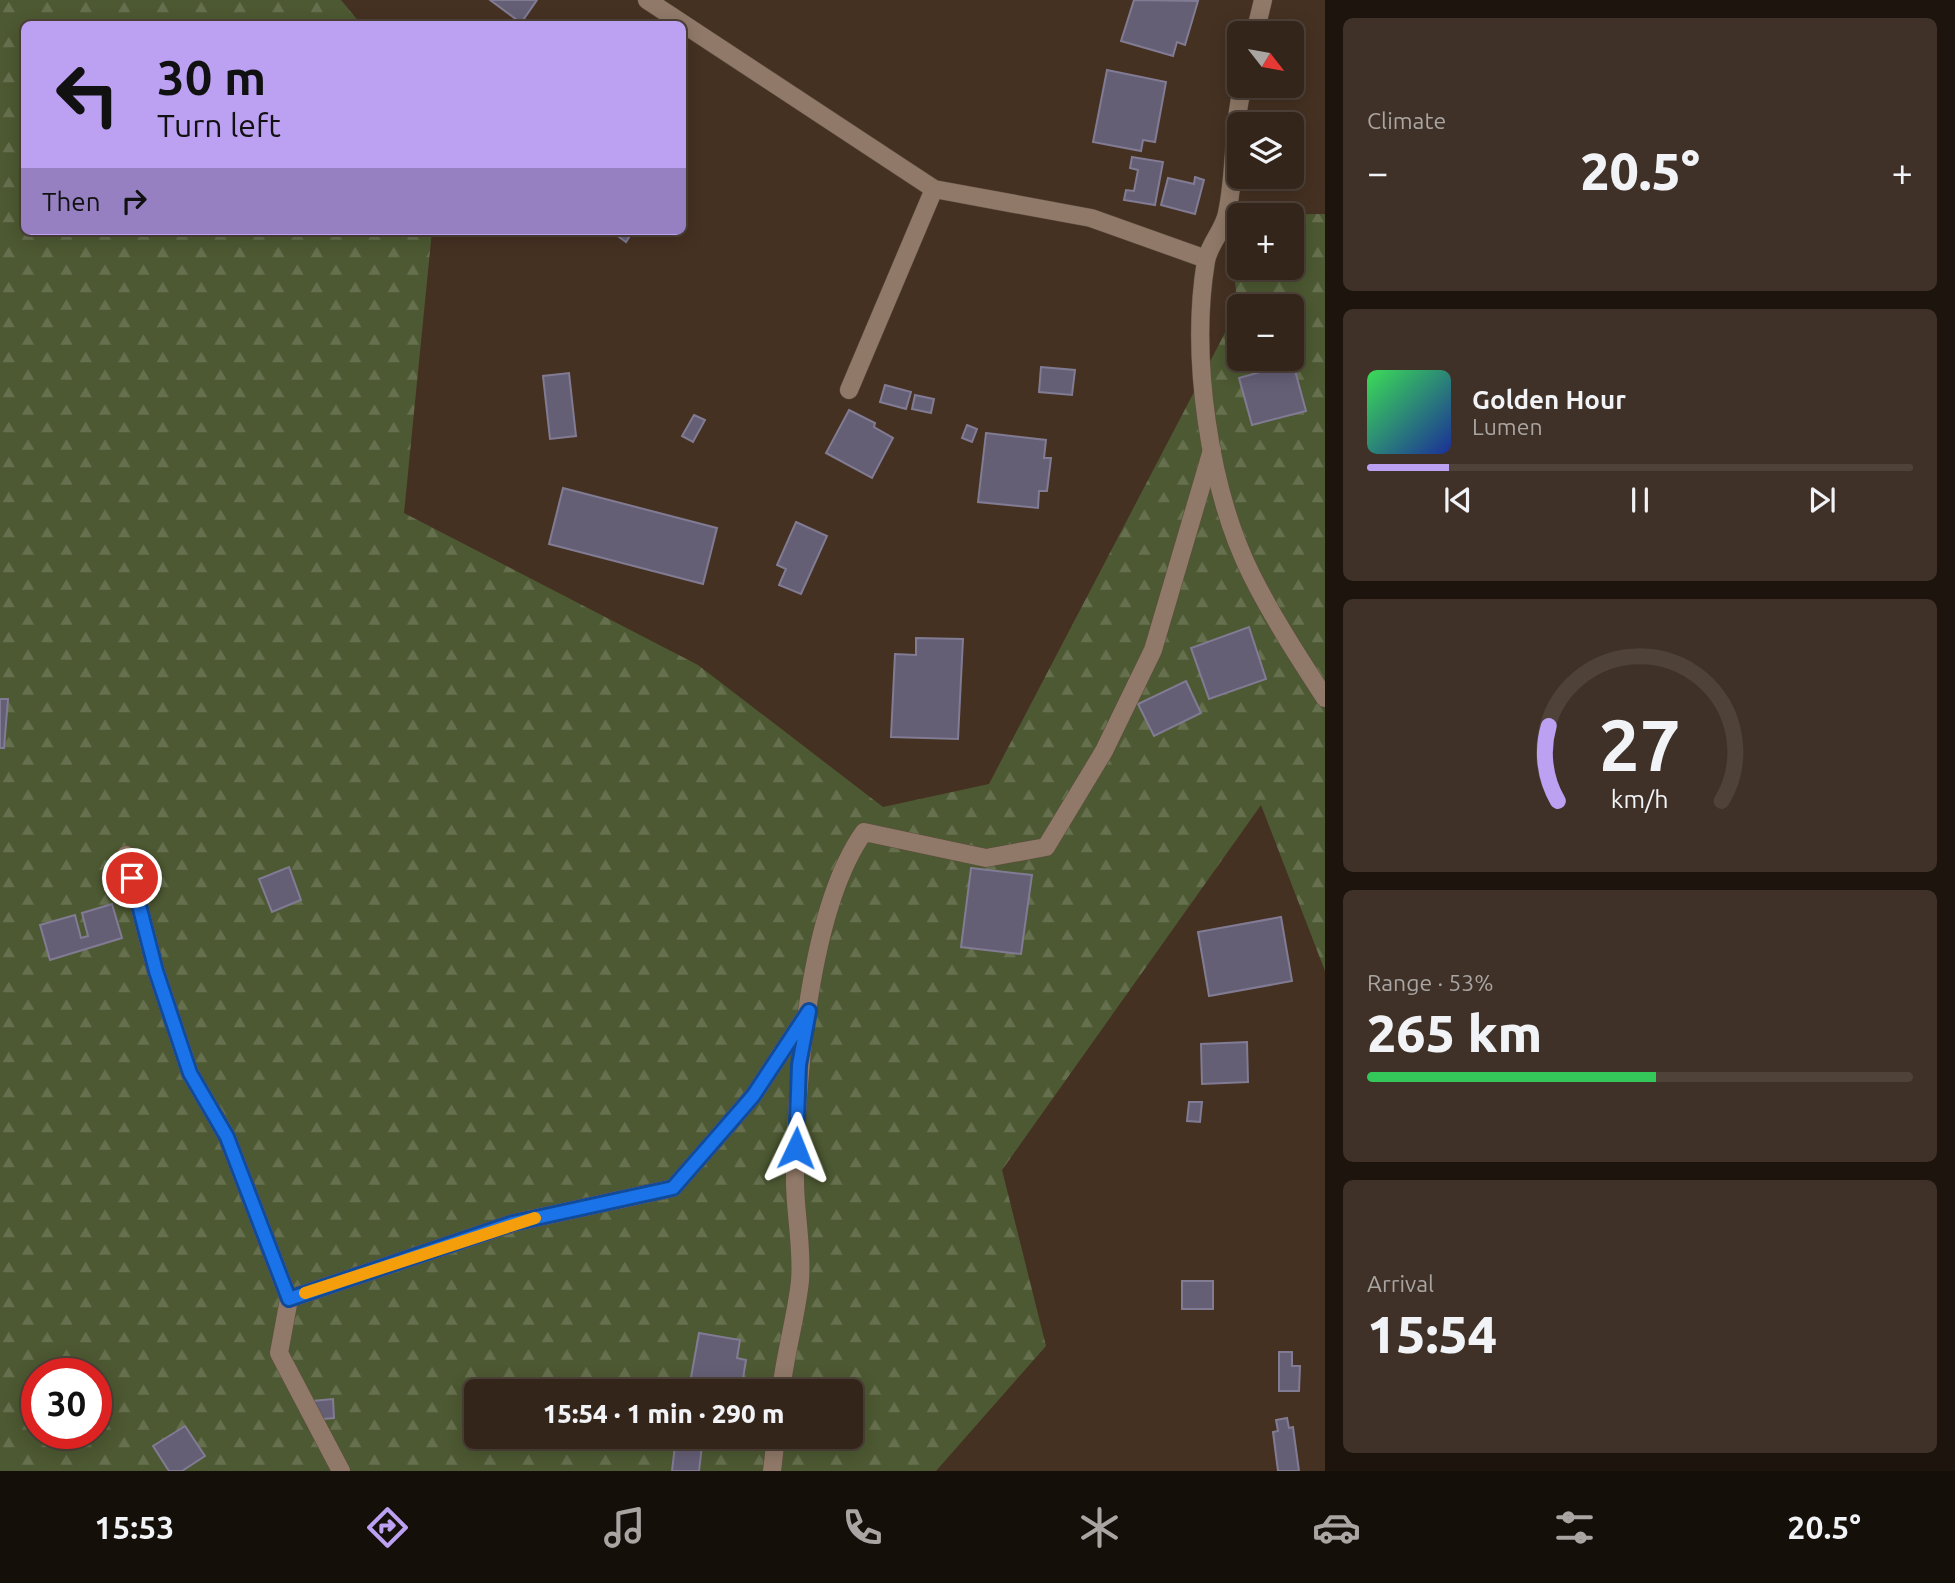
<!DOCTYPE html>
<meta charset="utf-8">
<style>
:root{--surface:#34251a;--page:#3f3127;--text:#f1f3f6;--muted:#a9a5a2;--line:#4e4239;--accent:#bca0f2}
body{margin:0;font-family:Ubuntu,sans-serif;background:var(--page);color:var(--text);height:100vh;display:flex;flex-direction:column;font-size:26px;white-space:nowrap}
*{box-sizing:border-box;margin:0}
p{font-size:23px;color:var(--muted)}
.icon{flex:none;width:38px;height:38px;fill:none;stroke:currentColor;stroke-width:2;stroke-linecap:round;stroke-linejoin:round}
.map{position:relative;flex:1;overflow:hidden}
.panel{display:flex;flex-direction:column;gap:18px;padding:18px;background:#1d140e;width:630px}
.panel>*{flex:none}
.guide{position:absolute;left:21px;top:21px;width:665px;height:214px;border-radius:10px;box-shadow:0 4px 18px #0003,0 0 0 2px var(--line);background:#bca0f2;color:#111;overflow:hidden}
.needle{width:46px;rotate:121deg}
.fabs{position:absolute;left:1227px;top:21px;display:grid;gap:14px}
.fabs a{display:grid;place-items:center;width:77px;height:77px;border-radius:10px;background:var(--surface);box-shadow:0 4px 18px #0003,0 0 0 2px var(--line);font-size:35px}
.speed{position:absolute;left:21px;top:1358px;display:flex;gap:14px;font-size:35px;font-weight:700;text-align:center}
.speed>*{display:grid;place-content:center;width:91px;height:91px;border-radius:50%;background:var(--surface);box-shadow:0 4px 18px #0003,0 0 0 2px var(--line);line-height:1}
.speed .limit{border:10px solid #d22;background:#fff;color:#111}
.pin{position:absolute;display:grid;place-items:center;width:60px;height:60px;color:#fff;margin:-30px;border:4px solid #fff;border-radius:50%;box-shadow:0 2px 7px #0007}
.me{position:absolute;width:77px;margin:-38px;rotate:2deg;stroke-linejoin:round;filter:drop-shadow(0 0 5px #0008)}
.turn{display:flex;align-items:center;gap:24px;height:147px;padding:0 21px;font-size:32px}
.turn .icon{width:91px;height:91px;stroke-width:2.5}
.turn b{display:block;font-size:49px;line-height:60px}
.then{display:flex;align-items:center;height:66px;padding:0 21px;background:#0003;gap:14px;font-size:26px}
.big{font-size:52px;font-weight:800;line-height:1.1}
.panel .widget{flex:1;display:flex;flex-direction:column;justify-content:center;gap:10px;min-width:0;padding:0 24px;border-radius:10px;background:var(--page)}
.panel .dial{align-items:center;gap:0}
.dial svg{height:182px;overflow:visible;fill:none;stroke:var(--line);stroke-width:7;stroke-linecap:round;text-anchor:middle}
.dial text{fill:var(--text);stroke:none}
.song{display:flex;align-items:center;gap:21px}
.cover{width:84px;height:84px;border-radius:10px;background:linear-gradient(135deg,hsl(130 70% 55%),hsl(230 70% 35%))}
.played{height:7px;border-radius:4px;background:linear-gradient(90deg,var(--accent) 15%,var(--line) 15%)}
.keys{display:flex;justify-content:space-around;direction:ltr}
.heat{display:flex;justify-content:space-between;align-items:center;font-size:38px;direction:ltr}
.charge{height:10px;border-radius:5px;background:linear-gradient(90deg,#34c759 53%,var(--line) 0)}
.trip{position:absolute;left:464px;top:1379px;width:399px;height:70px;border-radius:10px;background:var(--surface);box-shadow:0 4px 18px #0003,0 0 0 2px var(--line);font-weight:800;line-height:70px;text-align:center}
.tab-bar{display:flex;height:112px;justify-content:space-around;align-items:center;background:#150f0a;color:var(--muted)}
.tab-bar .icon{width:49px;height:49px}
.tab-bar .selected{color:var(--accent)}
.tab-bar b{font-size:32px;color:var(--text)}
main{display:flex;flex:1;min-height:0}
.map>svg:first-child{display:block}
</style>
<main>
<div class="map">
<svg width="1325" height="1471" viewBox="0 0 1325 1471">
<defs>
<pattern id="forest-firs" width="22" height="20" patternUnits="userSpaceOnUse" patternTransform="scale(1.75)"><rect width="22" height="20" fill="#4d5932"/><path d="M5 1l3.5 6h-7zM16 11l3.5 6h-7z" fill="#66704e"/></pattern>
</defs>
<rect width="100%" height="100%" fill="#453122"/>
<!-- forest -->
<path fill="url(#forest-firs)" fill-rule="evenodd" d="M0,0H341L361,24H24V231H432L404,513L698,665L883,807L989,784L1238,308L1227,215L1325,214V971L1261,805L1002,1170L1046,1346L936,1471H0ZM1239,215H1292V268H1239ZM1239,306H1292V359H1239ZM37,1374H96V1433H37ZM476,1391H850V1437H476Z"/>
<!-- building -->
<g fill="#655f76" stroke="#817b93" stroke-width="2">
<polygon points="490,0 537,0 521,23"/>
<polygon points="1134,0 1198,1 1185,45 1177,42 1173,56 1121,41"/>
<polygon points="1107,70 1166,82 1155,142 1143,140 1141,151 1093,142"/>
<polygon points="1132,157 1163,162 1155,205 1124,200 1126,190 1134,191 1138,170 1130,168"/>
<polygon points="1195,177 1204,180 1195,214 1161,205 1168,178 1194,184"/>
<polygon points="611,231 633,231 626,242"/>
<polygon points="1293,363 1306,411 1252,425 1239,378"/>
<polygon points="1041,367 1075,370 1072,395 1039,392"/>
<polygon points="569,373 576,436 550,439 543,376"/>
<polygon points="885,385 911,392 906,409 880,402"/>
<polygon points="915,395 934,399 931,413 912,409"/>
<polygon points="849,410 875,423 874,427 893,438 872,478 826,453"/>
<polygon points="694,415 705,420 693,442 682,436"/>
<polygon points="967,425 977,429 972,442 962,438"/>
<polygon points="986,433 1046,440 1044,458 1051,458 1047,491 1039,491 1038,508 978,502"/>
<polygon points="563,488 717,528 703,584 549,544"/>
<polygon points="796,522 827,536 801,594 779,585 786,569 777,565"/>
<polygon points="1249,627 1266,679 1209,699 1191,648"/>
<polygon points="916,638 963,639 958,739 891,737 895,654 916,655"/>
<polygon points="1186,681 1201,713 1154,736 1138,704"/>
<polygon points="0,699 8,699 4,748 0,748"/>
<polygon points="289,867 301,900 272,912 259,879"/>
<polygon points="971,868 1032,875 1021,954 961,947"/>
<polygon points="112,904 122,938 50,960 40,925 75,915 81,938 88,936 82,913"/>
<polygon points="1281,917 1292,981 1209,996 1198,932"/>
<polygon points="1247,1042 1248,1082 1202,1084 1201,1044"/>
<polygon points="1189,1102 1202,1102 1200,1122 1187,1121"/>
<rect x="1182" y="1281" width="31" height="28"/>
<polygon points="699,1333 740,1340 737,1358 746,1360 741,1391 690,1383"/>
<polygon points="1279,1352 1292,1352 1292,1366 1300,1366 1299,1391 1279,1391"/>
<polygon points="333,1399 334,1418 312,1420 312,1401"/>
<polygon points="1287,1418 1289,1428 1293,1427 1299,1471 1278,1471 1273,1432 1278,1431 1276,1420"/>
<polygon points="185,1426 205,1456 182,1471 169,1471 153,1446"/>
<polygon points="676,1437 703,1437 699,1471 672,1471"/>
</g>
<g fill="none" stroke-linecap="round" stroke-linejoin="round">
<!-- minor casing -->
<g stroke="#5c4d3f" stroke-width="19">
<g id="minor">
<polyline points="647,0 934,189 1091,218 1206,259"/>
<polyline points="1255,33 1263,0"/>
<path d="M1243,86C1232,127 1236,171 1227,213C1224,230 1209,244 1206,261C1190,356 1209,489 1251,574C1273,618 1299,658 1325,698"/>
<polyline points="849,390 934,189"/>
<polyline points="126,855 156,971 190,1073 227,1137 289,1299 279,1353 341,1471"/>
<polyline points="289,1299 513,1223 673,1188 753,1096 805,1017"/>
<path d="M781,1391C785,1354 796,1318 800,1281C803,1246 794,1209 795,1174C796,1080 809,909 864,832L986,858L1046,847L1104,751L1153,650L1212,450"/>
<polyline points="772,1471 776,1437"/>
</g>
</g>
<!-- minor -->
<use href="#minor" stroke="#907968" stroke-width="18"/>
</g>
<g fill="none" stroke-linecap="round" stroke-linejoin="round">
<!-- route casing -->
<g stroke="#114b97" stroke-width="18">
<polyline id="route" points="132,878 156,971 190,1073 227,1137 289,1299 513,1223 673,1188 753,1096 809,1011 799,1065 796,1148"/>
</g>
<!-- route -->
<use href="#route" stroke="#1a73e8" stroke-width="12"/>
<!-- slow -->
<polyline stroke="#f59e0b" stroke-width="12" points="305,1293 535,1218"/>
</g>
</svg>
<div class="fabs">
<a><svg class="needle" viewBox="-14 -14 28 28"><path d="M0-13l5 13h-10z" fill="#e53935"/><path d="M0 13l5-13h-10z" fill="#a9a5a2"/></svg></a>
<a><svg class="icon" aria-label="layers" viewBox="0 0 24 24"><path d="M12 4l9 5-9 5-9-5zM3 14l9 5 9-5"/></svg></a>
<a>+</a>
<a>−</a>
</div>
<div class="speed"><div class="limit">30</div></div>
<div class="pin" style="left:132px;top:878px;background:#d93025"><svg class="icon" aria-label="arrive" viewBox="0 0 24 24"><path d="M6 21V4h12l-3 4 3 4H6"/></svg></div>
<svg class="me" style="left:796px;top:1148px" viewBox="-20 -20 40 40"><path d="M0-17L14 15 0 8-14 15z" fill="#1a73e8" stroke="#fff" stroke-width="4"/></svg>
<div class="trip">15:54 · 1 min · 290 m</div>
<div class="guide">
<div class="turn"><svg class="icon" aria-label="left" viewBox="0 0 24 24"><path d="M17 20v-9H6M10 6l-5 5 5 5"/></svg><div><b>30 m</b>Turn left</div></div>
<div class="then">Then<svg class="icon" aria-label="right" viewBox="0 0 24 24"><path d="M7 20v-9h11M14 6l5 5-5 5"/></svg></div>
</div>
</div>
<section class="panel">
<div class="widget"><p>Climate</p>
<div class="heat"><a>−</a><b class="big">20.5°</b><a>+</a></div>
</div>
<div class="widget">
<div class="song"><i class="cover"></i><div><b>Golden Hour</b><p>Lumen</p></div></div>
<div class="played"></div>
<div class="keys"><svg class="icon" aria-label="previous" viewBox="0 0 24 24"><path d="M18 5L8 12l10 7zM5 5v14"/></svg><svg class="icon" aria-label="pause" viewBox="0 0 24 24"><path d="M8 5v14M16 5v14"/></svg><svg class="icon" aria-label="next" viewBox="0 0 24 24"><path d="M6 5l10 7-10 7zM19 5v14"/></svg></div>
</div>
<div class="widget dial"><svg viewBox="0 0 100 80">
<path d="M14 69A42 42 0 1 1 86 69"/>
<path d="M14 69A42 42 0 0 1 10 36" stroke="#bca0f2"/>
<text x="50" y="56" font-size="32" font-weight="700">27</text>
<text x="50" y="72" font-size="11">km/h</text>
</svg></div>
<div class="widget"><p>Range · 53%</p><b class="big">265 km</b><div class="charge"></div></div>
<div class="widget"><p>Arrival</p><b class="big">15:54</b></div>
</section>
</main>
<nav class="tab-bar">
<b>15:53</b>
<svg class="icon selected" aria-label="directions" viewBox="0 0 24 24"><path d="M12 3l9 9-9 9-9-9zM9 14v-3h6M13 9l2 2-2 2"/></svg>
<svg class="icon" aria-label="music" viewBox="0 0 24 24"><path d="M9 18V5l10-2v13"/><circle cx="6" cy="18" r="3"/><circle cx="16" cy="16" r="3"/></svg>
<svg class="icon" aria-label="phone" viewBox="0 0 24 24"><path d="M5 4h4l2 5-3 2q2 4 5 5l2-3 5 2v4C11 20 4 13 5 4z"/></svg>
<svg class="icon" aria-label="climate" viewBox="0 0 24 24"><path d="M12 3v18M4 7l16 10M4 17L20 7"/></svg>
<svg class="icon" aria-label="car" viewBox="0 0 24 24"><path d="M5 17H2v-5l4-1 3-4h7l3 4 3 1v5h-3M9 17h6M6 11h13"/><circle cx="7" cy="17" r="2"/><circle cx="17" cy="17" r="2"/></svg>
<svg class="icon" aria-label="filters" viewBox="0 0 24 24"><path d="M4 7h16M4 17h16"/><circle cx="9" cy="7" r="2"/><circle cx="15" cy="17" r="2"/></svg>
<b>20.5°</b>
</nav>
